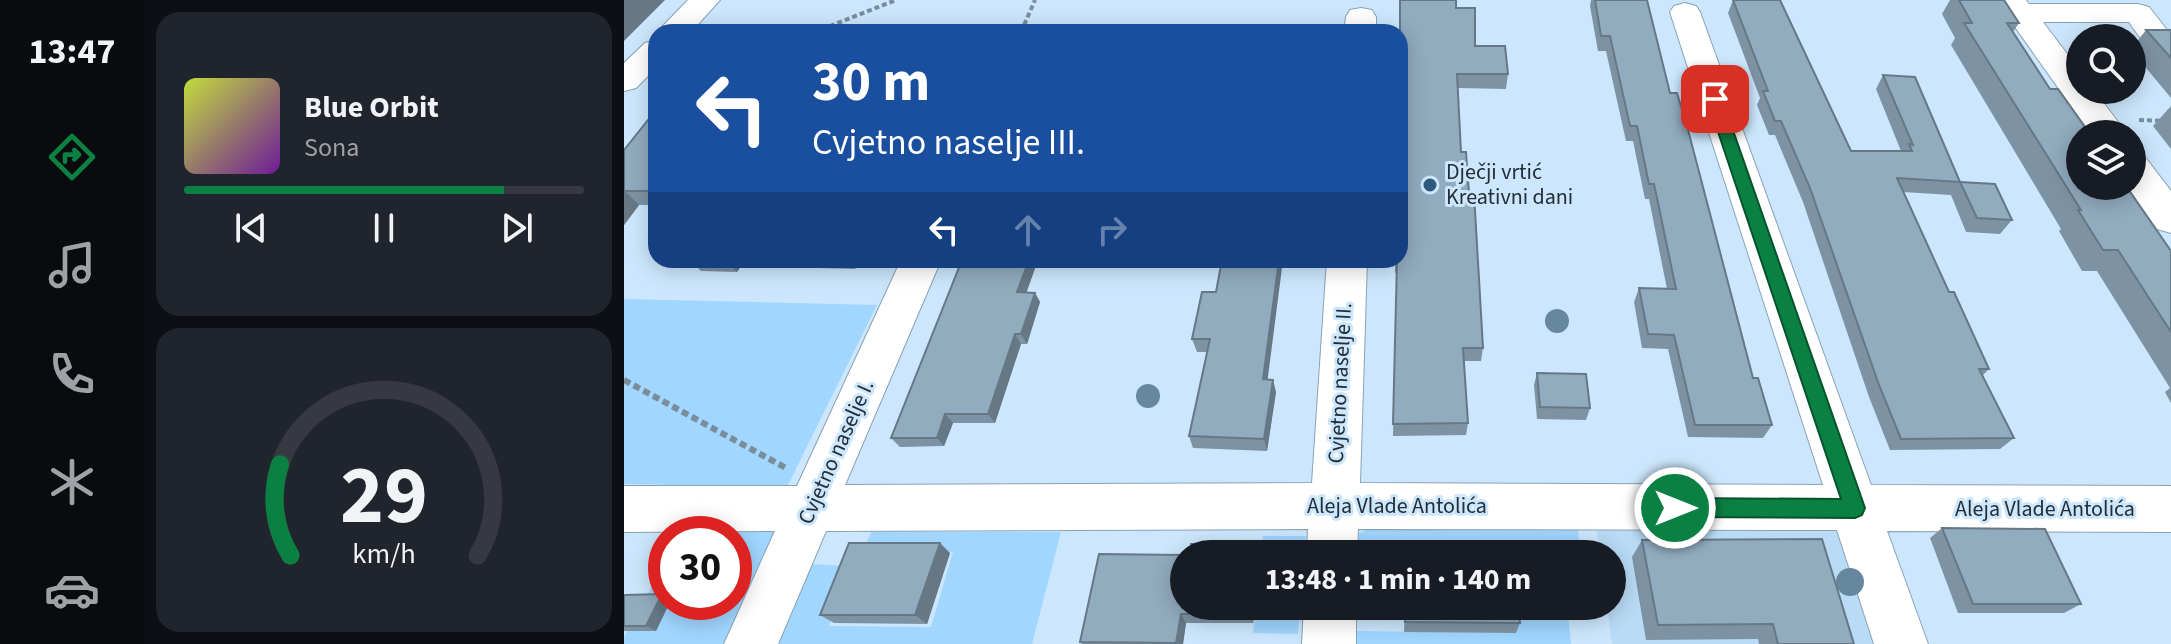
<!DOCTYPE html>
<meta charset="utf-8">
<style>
:root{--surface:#171b24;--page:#20242c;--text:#f1f3f6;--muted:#9ea1a6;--line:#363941;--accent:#0b8043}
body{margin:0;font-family:"Source Sans 3",sans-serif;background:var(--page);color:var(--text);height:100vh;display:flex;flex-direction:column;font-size:30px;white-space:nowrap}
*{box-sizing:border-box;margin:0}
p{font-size:26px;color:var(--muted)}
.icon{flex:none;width:44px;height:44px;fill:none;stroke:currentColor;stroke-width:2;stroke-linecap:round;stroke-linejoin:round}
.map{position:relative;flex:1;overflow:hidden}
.drawer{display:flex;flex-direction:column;gap:12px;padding:12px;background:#0d0f14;width:480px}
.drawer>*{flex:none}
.top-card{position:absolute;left:24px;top:24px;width:760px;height:244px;border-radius:24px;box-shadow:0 4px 20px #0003;background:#1a4fa0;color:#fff;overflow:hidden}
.tools{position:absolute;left:1442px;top:24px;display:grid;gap:16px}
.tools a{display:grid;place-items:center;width:80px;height:80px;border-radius:50%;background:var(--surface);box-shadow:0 4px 20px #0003;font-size:40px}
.speed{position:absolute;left:24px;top:516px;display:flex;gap:16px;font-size:40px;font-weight:700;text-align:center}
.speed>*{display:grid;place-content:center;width:104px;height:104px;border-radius:50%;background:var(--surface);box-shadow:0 4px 20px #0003;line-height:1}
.speed .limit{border:12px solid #d22;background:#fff;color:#111}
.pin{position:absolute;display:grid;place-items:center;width:68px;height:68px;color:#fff;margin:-34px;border-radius:16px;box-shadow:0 4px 12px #0006}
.me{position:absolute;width:88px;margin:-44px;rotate:90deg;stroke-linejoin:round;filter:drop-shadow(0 0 6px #0008)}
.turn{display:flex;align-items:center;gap:28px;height:168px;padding:0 32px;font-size:36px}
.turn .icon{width:104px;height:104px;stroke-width:2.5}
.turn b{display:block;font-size:56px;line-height:68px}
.lanes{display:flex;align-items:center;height:76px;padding:0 32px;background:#0003;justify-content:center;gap:40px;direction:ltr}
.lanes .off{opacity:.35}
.drawer .card{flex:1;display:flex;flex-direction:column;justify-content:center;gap:12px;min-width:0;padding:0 28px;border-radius:24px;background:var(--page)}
.drawer .dial{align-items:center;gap:0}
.dial svg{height:208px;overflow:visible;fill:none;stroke:var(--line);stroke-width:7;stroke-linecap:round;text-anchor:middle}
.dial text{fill:var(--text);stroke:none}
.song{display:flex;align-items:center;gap:24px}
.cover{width:96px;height:96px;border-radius:12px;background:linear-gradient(135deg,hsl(70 70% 55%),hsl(280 70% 35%))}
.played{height:8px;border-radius:4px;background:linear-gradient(90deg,var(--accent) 80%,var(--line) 80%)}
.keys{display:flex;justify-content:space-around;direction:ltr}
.trip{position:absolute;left:546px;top:540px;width:456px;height:80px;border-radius:40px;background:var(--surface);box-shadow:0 4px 20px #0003;font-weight:700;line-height:80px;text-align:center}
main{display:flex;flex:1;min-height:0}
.menu{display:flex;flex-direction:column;width:144px;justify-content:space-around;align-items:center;background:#090b0e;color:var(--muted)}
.menu .icon{width:56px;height:56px}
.menu .active{color:var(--accent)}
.menu b{font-size:36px;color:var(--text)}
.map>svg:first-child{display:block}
</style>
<main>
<nav class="menu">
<b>13:47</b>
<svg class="icon active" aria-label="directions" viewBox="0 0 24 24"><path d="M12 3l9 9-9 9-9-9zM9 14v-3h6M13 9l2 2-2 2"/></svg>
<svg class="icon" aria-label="music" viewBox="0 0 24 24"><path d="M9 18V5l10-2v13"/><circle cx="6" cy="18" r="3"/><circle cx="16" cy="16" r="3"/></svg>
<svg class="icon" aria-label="phone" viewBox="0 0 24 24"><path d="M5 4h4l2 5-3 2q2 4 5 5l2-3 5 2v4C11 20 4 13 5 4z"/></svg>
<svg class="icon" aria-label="climate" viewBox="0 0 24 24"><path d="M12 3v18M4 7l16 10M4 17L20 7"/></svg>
<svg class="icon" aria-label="car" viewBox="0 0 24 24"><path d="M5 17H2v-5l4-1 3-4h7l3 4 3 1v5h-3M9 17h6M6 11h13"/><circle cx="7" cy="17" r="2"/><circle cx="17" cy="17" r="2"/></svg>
</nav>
<section class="drawer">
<div class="card">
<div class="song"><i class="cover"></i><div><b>Blue Orbit</b><p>Sona</p></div></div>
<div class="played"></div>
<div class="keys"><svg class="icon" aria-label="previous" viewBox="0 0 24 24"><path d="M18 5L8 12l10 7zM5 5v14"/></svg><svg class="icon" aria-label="pause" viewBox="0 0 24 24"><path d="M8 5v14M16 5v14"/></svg><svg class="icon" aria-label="next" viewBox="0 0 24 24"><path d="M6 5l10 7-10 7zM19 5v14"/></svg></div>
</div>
<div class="card dial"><svg viewBox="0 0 100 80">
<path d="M14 69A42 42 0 1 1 86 69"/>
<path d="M14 69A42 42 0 0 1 10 34" stroke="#0b8043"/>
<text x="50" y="56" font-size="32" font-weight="700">29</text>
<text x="50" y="72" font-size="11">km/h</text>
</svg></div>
</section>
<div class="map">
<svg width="1547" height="644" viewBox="0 0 1547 644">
<rect width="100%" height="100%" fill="#cce7fd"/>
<!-- built -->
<polygon fill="#b9dbf5" points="971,520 1215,529 1262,644 988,644 983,606 988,606 988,554 976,554"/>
<!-- green -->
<g fill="#a0d6ff">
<polygon points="0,299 253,305 163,487 0,484"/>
<polygon points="755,526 954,527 956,554 734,554 735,533"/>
<polygon points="156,531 100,644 0,644 0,637 42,561 42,602 110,602 110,534 58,532"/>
<polygon points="247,532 437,532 408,644 150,644 187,564 225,566 205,626 307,627 329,552 240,549"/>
<polygon points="639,536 682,536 681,554 638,554"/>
<polygon points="632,606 676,606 674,634 629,633"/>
<polygon points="890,606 962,606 962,612 944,613 947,644 730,644 730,631 891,633"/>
</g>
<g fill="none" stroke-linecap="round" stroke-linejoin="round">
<!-- minor casing -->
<g stroke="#88a2b6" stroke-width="2">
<g id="minor">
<polygon points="64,0 96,0 67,32 33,32"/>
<path d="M1380,0H1402L1405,4H1514L1525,7L1547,35L1545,46C1523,51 1517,39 1505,22H1419L1456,71V90H1470L1503,134H1467L1376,6Z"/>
<polygon points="1061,3 1072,6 1076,12 1247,485 1547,486 1547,532 1263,531 1304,644 1250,644 1213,530 734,529 733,554 683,554 684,529 202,531 154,644 100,644 151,531 0,532 0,486 173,486 277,260 317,260 221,485 688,483 703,260 743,260 736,483 1199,485 1046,12 1050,6"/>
<polygon points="737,8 748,10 752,17 752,32 720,32 722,17 726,10"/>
<polygon points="32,40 32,68 12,88 0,91 0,63 21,43"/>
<polygon points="1508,153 1521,157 1547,191 1547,233 1533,229 1503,186 1508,186"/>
<polygon points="680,606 732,606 732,644 678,644"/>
</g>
</g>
<!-- path-far1 -->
<g stroke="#7a8d9c" stroke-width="4" stroke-dasharray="5 3" stroke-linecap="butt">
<polyline points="191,32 272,0"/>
<polyline points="397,32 411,0"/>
<polyline points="1515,120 1547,121"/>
</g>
<!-- path -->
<polyline stroke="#7a8d9c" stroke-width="6" stroke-dasharray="7 4" stroke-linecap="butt" points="0,380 162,468"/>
<!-- minor -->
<use href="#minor" fill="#fff" fill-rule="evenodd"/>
</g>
<!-- trees -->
<g fill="#67879e">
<circle cx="933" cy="321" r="12"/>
<circle cx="524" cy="396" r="12"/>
<circle cx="1226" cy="582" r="14"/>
</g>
<!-- wall -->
<g fill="#7d93a4">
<polygon points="967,0 1023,0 1046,93 1129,378 1148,425 1139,438 1064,437 1044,349 1018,348 1010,302 1015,288 1043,289 1025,199 1021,199 1009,141 1002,141 982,51 974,51 966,6"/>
<polygon points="1109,0 1227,151 1277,151 1252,89 1259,75 1336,182 1388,220 1376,234 1342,232 1327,195 1279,192 1325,292 1365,369 1358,376 1390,438 1376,449 1266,450 1245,397 1179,202 1151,135 1145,135 1133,105 1136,98 1104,13"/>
<polygon points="1326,0 1380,0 1395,23 1389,32 1426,89 1547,251 1547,403 1541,392 1546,388 1473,271 1458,271 1435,231 1437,229 1327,45 1331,38 1318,14"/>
<polygon points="832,8 851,46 884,74 882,89 834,88 837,152 845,193 859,348 857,361 840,361 844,423 842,435 769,436 773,273 771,273 771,260"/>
<polygon points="1522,30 1547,30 1547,98 1508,51 1508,48"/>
<polygon points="1547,106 1547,149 1529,126"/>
<polygon points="32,110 32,205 15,205 0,225 0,150"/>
<polygon points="66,260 235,260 231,269 117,266 113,272 77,271"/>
<polygon points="334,260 414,260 402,293 411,293 416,302 403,344 397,344 371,423 329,423 320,446 276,447 267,438 337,265"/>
<polygon points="578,292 652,392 643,451 569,448 565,436 583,352 573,352 568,339"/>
<polygon points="913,373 966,408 962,420 913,419 910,385"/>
<polygon points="1318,528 1457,604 1440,613 1334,613 1306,538"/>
<polygon points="1018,540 1230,644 1135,644 1134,639 1022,640 1008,557"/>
<polygon points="326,553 303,624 210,623 196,615"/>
<polygon points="560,555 631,606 629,623 562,623 559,644 458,644 456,642"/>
<polygon points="38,594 42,596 42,602 46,602 32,631 0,631 0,595"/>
<polygon points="781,606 896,623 892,633 780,632"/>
</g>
<!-- shaded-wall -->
<g fill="#667886">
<polygon points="0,0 41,0 0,41"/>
<polygon points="32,185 32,196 27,191"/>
<polygon points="1,191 15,205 0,225 0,193"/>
<polygon points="102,260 112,260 117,266 113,272"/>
<polygon points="223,260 235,260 231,269"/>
<polygon points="405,260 414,260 399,302 393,292"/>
<polygon points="655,260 659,260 642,392 639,379"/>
<polygon points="411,293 416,302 403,344 397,334"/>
<polygon points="391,334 397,344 371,423 364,414"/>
<polygon points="649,380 652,392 643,451 640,439"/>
<polygon points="321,414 329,423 320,446 313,438"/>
<polygon points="316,543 326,553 303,624 291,615"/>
<polygon points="38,594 42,596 42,602 46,602 32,631 22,626"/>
<polygon points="626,606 631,606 629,623 625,614"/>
<polygon points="557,614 562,623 559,644 553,644 552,643"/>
</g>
<!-- building -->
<g fill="#91abbf" stroke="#667886" stroke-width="2">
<polygon points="776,0 832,0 832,8 851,8 851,46 881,46 884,74 833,74 837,152 842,152 845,193 850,193 859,348 839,348 844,423 769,424 773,260 776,260"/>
<polygon points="971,0 1023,0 1046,93 1053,93 1063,126 1129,378 1134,378 1148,425 1071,425 1050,335 1024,334 1015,288 1052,289 1030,184 1025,184 1013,126 1006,126 986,36 977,36"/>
<polygon points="1109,0 1156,0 1227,151 1288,151 1285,144 1289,145 1259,75 1291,77 1336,182 1273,178 1325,292 1330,292 1365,369 1355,369 1390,438 1277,439 1255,385 1186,188 1157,121 1151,121 1139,91 1144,91"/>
<polygon points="1335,0 1380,0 1395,23 1383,23 1426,89 1434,89 1466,134 1456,134 1456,186 1502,186 1547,251 1547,332 1494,250 1479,250 1454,210 1457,210 1340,23 1348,23"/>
<polygon points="1522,30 1547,30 1547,58"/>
<polygon points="32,110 32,185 27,191 1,191 0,193 0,150"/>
<polygon points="1336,182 1371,184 1388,220 1353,218"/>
<polygon points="338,260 405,260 393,292 411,293 397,334 391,334 364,414 321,414 313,438 267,438"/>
<polygon points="598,260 655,260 639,379 649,380 640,439 565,436 586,339 568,339 578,292 592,292"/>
<polygon points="913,373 962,374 966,408 916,407"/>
<polygon points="1318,528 1421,529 1457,604 1349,604"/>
<polygon points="1198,539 1230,644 1154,644 1149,624 1034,625 1018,540"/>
<polygon points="225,543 316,543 291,615 196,615"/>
<polygon points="567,544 633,544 632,554 566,554"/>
<polygon points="781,545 889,546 890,554 781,554"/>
<polygon points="475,554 560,555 560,606 626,606 625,614 557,614 552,643 456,642"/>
<polygon points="42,568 42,584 34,584"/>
<polygon points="38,594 22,626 0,626 0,595"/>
<polygon points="781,606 894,606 896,623 781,622"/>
</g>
<!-- route -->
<polygon fill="#0b8043" stroke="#07532c" stroke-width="2" points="1091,94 1098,99 1241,508 1238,515 1231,518 1051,517 1043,515 1040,508 1043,501 1051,498 1217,499 1083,99"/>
<!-- markers -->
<circle fill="#2e5b7b" stroke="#cce7fd" stroke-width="3" cx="806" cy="185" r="8"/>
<g text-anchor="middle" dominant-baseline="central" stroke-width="6" stroke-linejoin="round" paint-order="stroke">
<!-- poi labels -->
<g font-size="22" fill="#242e36" stroke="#cce7fd" text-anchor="start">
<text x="822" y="172">Dječji vrtić<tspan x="822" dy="25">Kreativni dani</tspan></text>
</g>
<!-- street labels -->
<g font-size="22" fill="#242e36" stroke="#cce7fd">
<text transform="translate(716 383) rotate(-87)">Cvjetno naselje II.</text>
<text transform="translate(212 452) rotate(-66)">Cvjetno naselje I.</text>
<text x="773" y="506">Aleja Vlade Antolića</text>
<text x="1421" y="509">Aleja Vlade Antolića</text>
</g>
</g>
</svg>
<div class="tools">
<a><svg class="icon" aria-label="search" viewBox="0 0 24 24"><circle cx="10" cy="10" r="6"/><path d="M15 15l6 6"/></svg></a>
<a><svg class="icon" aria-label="layers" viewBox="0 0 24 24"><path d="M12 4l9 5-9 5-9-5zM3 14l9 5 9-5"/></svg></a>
</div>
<div class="speed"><div class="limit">30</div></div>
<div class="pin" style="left:1091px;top:99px;background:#d93025"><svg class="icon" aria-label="arrive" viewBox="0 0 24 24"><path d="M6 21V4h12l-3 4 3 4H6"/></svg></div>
<svg class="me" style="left:1051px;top:508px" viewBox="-20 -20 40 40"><circle r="17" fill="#0b8043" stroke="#fff" stroke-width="3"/><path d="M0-11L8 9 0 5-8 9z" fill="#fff"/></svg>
<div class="trip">13:48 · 1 min · 140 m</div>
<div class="top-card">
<div class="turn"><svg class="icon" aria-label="left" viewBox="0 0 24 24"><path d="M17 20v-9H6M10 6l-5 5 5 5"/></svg><div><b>30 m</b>Cvjetno naselje III.</div></div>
<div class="lanes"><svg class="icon" aria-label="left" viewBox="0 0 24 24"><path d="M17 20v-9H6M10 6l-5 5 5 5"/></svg><svg class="icon off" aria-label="ahead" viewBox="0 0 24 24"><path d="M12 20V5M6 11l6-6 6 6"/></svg><svg class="icon off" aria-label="right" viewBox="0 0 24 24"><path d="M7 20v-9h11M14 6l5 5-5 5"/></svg></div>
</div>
</div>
</main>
